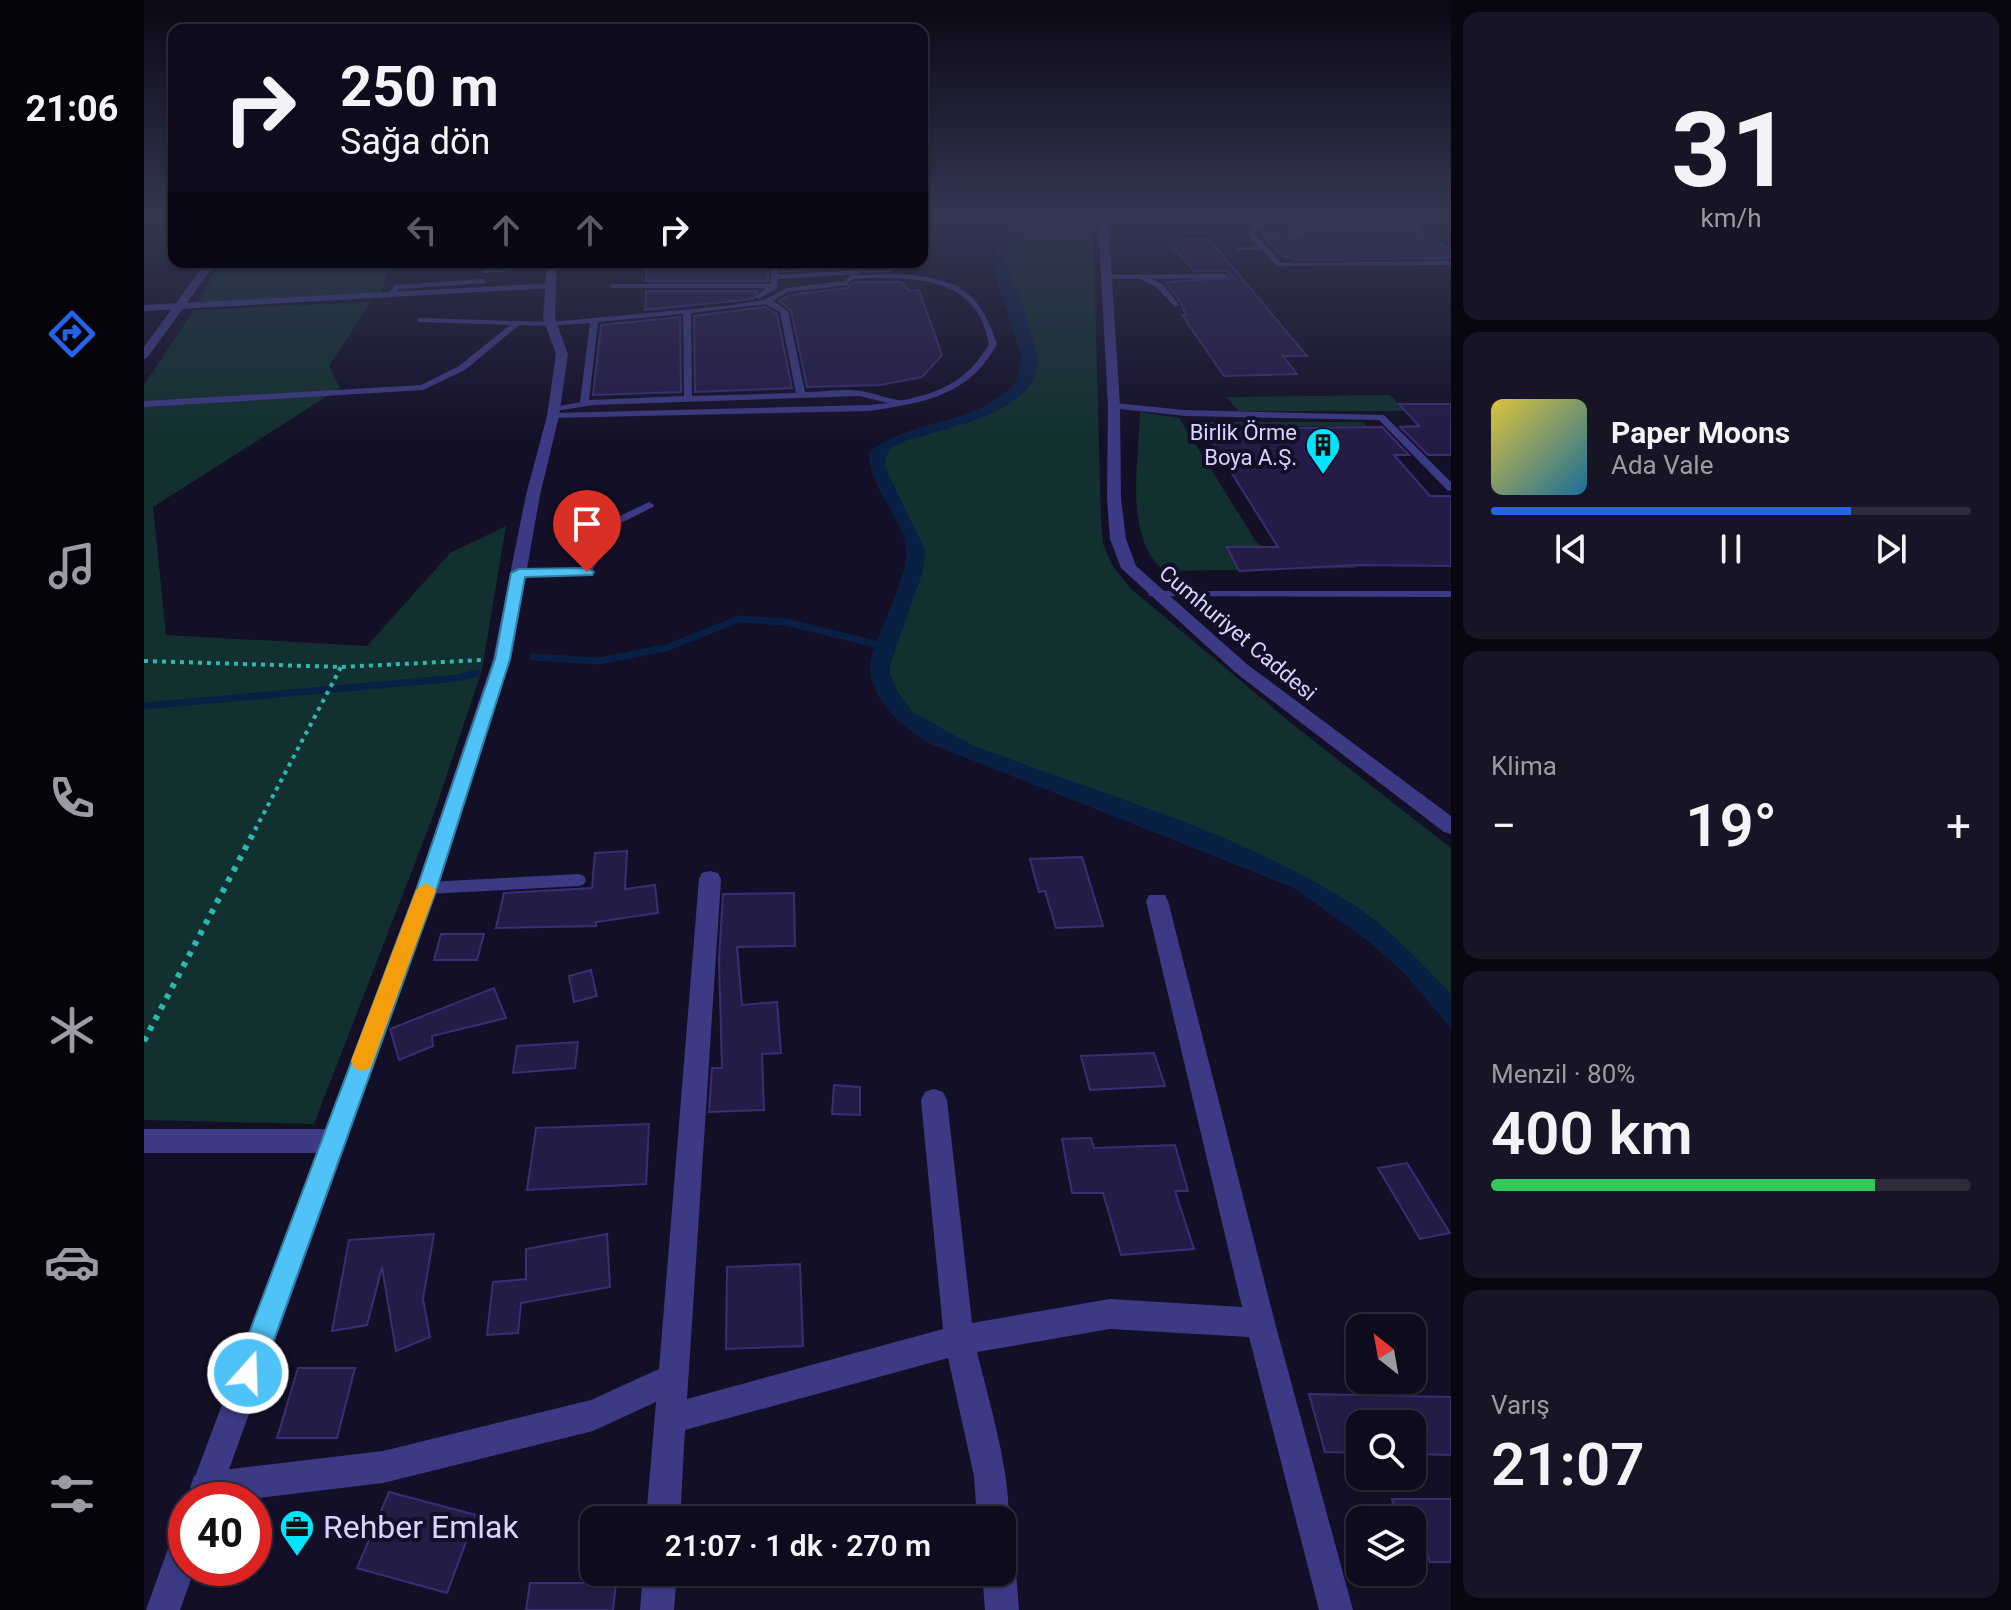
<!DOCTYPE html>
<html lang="tr">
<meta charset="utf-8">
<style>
:root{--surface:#0e0b1c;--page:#171425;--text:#f1f3f6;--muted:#9b9ba3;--line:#2e2b3b;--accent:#2563eb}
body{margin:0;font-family:Roboto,sans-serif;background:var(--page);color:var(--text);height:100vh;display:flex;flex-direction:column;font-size:30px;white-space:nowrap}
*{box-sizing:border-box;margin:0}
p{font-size:26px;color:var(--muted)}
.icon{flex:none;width:44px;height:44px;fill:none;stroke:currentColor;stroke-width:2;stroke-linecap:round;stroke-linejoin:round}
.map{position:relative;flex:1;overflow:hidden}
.sheet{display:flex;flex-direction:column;gap:12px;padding:12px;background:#08060f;width:560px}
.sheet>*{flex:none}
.banner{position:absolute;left:24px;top:24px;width:760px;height:244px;border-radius:16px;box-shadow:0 2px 6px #0004,0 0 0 2px var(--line);background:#0e0b1c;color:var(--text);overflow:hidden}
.needle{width:52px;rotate:329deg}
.controls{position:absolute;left:1202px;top:1314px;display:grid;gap:16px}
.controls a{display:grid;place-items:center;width:80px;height:80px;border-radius:16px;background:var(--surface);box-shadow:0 2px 6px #0004,0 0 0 2px var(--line);font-size:40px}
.speed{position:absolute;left:24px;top:1482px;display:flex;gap:16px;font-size:40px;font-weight:700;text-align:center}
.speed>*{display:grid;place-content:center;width:104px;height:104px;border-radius:50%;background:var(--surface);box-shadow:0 2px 6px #0004,0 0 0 2px var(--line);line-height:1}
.speed .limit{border:12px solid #d22;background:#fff;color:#111}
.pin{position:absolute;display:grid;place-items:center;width:68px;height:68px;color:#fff;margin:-82px -34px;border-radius:50% 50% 50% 0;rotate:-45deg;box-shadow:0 0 8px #0007}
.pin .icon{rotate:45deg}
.me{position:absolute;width:88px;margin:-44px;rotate:20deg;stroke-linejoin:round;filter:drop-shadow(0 0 6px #0008)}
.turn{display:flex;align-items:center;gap:28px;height:168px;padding:0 40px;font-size:36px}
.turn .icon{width:104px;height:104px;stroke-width:2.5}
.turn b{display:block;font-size:56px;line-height:68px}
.lanes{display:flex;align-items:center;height:76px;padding:0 40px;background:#0003;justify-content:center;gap:40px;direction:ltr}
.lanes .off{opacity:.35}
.big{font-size:60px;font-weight:600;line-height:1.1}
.sheet .widget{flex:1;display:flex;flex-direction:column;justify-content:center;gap:12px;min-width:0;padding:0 28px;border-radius:16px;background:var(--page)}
.sheet .dial{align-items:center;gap:0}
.dial b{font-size:104px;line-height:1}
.song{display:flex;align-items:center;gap:24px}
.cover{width:96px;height:96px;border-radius:12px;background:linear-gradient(135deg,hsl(50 70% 55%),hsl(200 70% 35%))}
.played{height:8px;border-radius:4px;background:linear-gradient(90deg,var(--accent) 75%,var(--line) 75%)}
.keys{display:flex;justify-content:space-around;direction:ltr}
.heat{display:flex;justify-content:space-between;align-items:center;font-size:44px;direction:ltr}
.charge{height:12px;border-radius:6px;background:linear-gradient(90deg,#34c759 80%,var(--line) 0)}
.trip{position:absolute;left:436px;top:1506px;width:436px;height:80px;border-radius:16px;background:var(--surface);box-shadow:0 2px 6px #0004,0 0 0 2px var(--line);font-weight:600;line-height:80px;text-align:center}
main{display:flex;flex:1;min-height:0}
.menu{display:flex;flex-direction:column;width:144px;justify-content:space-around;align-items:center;background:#06040b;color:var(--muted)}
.menu .icon{width:56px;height:56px}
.menu .current{color:var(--accent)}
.menu b{font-size:36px;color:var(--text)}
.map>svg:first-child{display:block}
</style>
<main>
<nav class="menu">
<b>21:06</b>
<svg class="icon current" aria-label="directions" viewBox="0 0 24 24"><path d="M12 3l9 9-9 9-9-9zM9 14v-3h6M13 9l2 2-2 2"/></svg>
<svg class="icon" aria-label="music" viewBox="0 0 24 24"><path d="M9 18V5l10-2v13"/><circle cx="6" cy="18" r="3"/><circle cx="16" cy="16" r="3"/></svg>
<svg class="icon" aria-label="phone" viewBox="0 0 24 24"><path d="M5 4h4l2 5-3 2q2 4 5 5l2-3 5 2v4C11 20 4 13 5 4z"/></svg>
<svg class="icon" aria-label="climate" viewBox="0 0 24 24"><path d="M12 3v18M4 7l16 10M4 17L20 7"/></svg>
<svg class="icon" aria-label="car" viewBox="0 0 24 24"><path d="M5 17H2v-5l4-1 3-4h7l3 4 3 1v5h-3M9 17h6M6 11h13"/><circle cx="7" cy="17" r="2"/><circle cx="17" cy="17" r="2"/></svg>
<svg class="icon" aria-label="filters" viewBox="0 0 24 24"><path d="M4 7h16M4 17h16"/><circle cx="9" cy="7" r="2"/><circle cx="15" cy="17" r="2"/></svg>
</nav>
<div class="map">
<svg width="1307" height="1610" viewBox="0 0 1307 1610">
<rect width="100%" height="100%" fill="#130f26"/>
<!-- green -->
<g fill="#12302f">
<path d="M887,217H949L957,521L959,544L968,565L986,588L1147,723L1307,848V994C1276,962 1245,928 1208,904C1097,833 950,792 826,745L768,712L754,693L746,675V664L779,570L781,550L741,468C740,453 746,447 760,441L841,416L867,403L893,359L861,260Z"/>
<polygon points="78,262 246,262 237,293 60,302 54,299"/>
<polygon points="227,302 185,366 196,388 9,507 22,635 223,646 306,553 362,526 338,670 288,819 170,1124 0,1120 0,385 50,310"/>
<polygon points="1246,395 1261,411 1094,411 1083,397"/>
<path d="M996,412L1035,418L1113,543L1123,549L1201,551L1212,568L1020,571C979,536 995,461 996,412Z"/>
<polygon points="1059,422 1219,422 1222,426 1062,427"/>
</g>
<!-- water -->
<path fill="#0a1f44" d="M874,217H887L861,260C870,283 892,337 893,360C896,412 798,429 760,441C746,447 740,453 741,468L781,550L779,570L746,664V675L754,694L769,712L826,744C952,793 1094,831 1208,904C1245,928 1276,962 1307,994V1028L1260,973L1224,941L1150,888L782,742C755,723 725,699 726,663C733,632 765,577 762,550C759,515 724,489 725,452C769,417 834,426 872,382L877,355L847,261Z"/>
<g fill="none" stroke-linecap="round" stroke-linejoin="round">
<!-- stream -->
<g stroke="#0a1f44" stroke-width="7">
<polyline points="389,657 455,661 522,648 595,619 642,622 739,646"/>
<polyline points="0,706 314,678 333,673"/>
</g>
</g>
<!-- building -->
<g fill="#241b47" stroke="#3b2d73" stroke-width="2">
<polygon points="1180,217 1251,217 1274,238 1288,236 1307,251 1307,258 1154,260 1139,256 1118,234 1159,233 1146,221 1183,220"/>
<polygon points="1065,239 1163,356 1139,356 1153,374 1080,376 1038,315 1042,315 1037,303 1021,282 1089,278 1083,271 1050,271 1023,240"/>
<polygon points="503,262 625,262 624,281 502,281"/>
<polygon points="639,262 738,262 747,271 721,272 714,267 638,272"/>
<polygon points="710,282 757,282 766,291 775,290 798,355 778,377 736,385 663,387 647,310 635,301 645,295 703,288"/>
<polygon points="502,291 614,291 609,299 501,310"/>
<polygon points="621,307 633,314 648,388 551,392 550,316"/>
<polygon points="536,317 537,392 449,395 457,325"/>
<polygon points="1255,404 1307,404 1307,455 1284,455 1256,427 1275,426"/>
<polygon points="1238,427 1265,455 1250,455 1286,496 1307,496 1307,566 1215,565 1095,571 1083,547 1134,547 1060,429"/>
<polygon points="483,851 481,889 511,885 514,913 452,922 452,926 352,928 360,893 448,888 451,853"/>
<polygon points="938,857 959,926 912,928 901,891 895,892 886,859"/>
<polygon points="650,893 651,946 593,947 598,1005 633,1002 637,1053 618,1054 620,1110 565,1112 568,1068 578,1068 575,960 579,894"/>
<polygon points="297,934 340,934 333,960 290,960"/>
<polygon points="447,970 453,996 430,1002 425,976"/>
<polygon points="350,988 362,1018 288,1036 289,1046 255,1060 246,1029"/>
<polygon points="434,1042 431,1068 369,1073 373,1046"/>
<polygon points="1010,1053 1021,1086 946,1090 937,1056"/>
<polygon points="690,1085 716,1087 716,1115 688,1114"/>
<polygon points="505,1124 502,1184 383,1190 392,1128"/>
<polygon points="947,1138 950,1148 1031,1145 1044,1191 1031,1191 1050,1249 977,1255 959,1193 928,1193 918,1139"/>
<polygon points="1263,1163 1306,1233 1276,1239 1234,1168"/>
<polygon points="290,1234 279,1299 286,1337 252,1351 238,1267 223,1325 188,1331 205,1240"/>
<polygon points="463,1234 466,1287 377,1303 374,1333 343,1335 349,1282 382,1279 382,1249"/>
<polygon points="656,1264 659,1346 582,1349 583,1267"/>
<polygon points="154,1368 211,1368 193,1438 133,1438"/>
<polygon points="1165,1394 1307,1397 1307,1455 1268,1454 1268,1424 1216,1424 1216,1453 1181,1452"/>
<polygon points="245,1492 332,1515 303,1593 213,1568"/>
<polygon points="1248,1499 1307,1499 1307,1562 1286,1562 1277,1537 1268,1537 1268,1520 1255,1520"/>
<polygon points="386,1583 472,1583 469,1610 382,1610"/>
</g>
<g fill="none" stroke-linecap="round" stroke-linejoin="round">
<!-- path-far1 -->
<g stroke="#2fb8b0" stroke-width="4" stroke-dasharray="4 5" stroke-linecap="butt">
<polyline points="0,661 197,667 339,660"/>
<polyline points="111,830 197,667"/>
</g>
<!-- path -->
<polyline stroke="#2fb8b0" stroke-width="6" stroke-dasharray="5 7" stroke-linecap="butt" points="0,1041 112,828"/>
<!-- service -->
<g fill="#3d3a85" fill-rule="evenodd">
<polygon points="1117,217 1124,217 1110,233 1137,263 1307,261 1307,265 1133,266 1118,250 1095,250 1092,248 1114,246 1103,233"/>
<polygon points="1254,217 1261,217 1281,235 1276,236"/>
<polygon points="628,262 636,262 635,275 714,270 718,272 714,274 634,279 633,288 615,299 611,297 622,288 469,288 465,286 469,284 627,284"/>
<polygon points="366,267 369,271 340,273 336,271"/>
<path d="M753,274C810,278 835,287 853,344C825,396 779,403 725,411L406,418L405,416L409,413L725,405L744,403L715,396L450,405L411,411V407L436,402L446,323L406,326L375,325L321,370L279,390L0,407V401L277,385L315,366L366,325L274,322V318H277L406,322L581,306L620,300L642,288L701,281L707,275ZM730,278C769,278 818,279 837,319C841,327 843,336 845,344C829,373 804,390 772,397C766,399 759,401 754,400C741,398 730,393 717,391C699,388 679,392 661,392L644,311L629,301L644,292L703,285L709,279ZM622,304L636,312L652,393L548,396L547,313ZM539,314L540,396L445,400L454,322Z"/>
<polygon points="1083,274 1086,278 1007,279 1019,284 1035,305 1031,307 1013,288 996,279 962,279 958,277 962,275"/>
<polygon points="339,279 342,283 254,289 251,296 244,294 251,285"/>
<polygon points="970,403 1041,410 1240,415 1307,482 1307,491 1303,490 1235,420 1041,416 967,408 967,404"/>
<polygon points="505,502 510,505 509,507 469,527 447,574 375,576 369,573 375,570 439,569 461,523"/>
<polygon points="1010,591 1307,591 1307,597 1006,596 1004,594"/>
<polygon points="435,874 440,876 442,880 440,884 435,886 283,894 278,892 275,888 278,884 283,882"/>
</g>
<!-- minor -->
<g fill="#3d3a85" fill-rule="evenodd">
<polygon points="411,283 412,285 407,288 0,311 0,305"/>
<path d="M566,871L574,873L577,879L543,1399L799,1329L777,1100L781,1092L790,1089L799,1092L803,1100L828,1323L966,1299L1098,1307L1002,901L1005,895H1021L1024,901L1131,1323L1209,1610H1175L1105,1337L966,1329L833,1352C840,1382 880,1516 858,1533V1520H833L830,1476L804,1358L541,1430L536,1520H502L512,1402L449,1431L239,1483L98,1500H50L46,1488L50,1476L62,1472L239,1451L447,1400L515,1369L555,879L558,873Z"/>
<polygon points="858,1556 867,1560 872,1572 875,1610 841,1610 838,1572 858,1572"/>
<polygon points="499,1572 533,1572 530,1610 496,1610"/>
</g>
<!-- tertiary -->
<g fill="#3d3a85" fill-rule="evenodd">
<polygon points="954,217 964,217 976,406 977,499 982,539 992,566 1104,665 1307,816 1307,834 1300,832 1092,673 977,568 966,539 963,499 964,406"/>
<polygon points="62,262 72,262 4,357 0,359 0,347"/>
<polygon points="403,262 413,262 411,319 424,354 415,416 396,495 367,659 294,888 74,1500 42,1501 172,1153 0,1153 0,1129 181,1129 272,888 349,659 382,495 403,416 412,354 399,319"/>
<polygon points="42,1527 42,1568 51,1568 36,1610 2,1610 30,1532"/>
</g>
</g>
<!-- sky -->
<linearGradient id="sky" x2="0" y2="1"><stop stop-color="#0a0815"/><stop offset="0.49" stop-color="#333752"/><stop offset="1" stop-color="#333752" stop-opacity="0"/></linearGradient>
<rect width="1307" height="443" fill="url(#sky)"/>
<!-- route -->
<polygon fill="#4fc3f7" stroke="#337fa1" stroke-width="2" points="443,568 450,572 448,575 381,577 366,659 293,888 118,1373 114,1382 104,1386 94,1382 90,1373 273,888 351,659 367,573 375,569"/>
<!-- slow -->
<polygon fill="#f59e0b" points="282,883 292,890 229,1061 226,1068 218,1071 210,1068 207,1061 272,890"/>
<!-- icons -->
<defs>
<g id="building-pin" transform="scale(1.8)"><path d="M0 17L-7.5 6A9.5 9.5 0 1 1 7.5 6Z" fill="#00e5ff" stroke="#130f26"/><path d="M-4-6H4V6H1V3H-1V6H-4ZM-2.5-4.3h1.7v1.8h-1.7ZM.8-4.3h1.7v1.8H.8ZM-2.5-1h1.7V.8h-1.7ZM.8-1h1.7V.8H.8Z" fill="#111"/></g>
<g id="office-pin" transform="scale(1.8)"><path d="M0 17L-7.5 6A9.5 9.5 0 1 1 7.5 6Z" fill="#00e5ff" stroke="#130f26"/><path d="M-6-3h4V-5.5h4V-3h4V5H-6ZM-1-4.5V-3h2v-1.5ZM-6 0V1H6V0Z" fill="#111"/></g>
</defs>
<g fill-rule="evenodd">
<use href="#building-pin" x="1179" y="445"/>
<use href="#office-pin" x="153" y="1527"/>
</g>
<g text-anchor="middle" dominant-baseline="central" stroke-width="8" stroke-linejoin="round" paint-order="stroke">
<!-- far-poi labels -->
<g font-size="22" fill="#d9d4ff" stroke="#130f26" text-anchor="end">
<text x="1153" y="432">Birlik Örme<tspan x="1153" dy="25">Boya A.Ş.</tspan></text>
</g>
<!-- far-street labels -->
<g font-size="22" fill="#d9d4ff" stroke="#130f26">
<text transform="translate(1094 633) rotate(40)">Cumhuriyet Caddesi</text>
</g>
<!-- near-poi labels -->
<g font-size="32" fill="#d9d4ff" stroke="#130f26" text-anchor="start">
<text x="179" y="1527">Rehber Emlak</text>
</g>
</g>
</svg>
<div class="controls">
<a><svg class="needle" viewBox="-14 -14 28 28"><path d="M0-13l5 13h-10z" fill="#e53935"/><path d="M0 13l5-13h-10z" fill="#9b9ba3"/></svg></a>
<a><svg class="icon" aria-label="search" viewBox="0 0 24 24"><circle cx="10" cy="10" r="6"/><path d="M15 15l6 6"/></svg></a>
<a><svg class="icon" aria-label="layers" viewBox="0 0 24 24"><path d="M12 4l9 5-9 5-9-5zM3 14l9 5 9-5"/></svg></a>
</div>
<div class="speed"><div class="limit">40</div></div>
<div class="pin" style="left:443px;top:572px;background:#d93025"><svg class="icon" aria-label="arrive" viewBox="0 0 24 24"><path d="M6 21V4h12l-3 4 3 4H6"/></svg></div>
<svg class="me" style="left:104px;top:1373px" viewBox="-20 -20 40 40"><circle r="17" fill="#4fc3f7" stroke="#fff" stroke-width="3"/><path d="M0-11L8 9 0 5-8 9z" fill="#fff"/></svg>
<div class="trip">21:07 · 1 dk · 270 m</div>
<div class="banner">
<div class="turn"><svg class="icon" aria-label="right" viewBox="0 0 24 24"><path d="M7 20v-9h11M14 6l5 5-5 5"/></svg><div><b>250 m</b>Sağa dön</div></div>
<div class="lanes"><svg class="icon off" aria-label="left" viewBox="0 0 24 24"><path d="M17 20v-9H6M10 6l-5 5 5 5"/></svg><svg class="icon off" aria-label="ahead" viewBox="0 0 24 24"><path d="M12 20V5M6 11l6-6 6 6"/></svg><svg class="icon off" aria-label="ahead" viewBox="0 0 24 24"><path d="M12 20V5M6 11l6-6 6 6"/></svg><svg class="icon" aria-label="right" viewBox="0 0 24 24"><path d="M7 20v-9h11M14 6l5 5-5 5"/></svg></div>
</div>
</div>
<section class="sheet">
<div class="widget dial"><b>31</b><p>km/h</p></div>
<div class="widget">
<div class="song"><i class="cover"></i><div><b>Paper Moons</b><p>Ada Vale</p></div></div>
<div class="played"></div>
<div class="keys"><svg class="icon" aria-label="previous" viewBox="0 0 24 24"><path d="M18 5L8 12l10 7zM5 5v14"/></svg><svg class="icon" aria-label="pause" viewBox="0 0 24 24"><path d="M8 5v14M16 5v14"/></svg><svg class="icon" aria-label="next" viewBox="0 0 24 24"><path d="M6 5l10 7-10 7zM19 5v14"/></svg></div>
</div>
<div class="widget"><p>Klima</p>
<div class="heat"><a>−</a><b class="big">19°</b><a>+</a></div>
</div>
<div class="widget"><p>Menzil · 80%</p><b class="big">400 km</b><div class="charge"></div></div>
<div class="widget"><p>Varış</p><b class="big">21:07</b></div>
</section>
</main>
